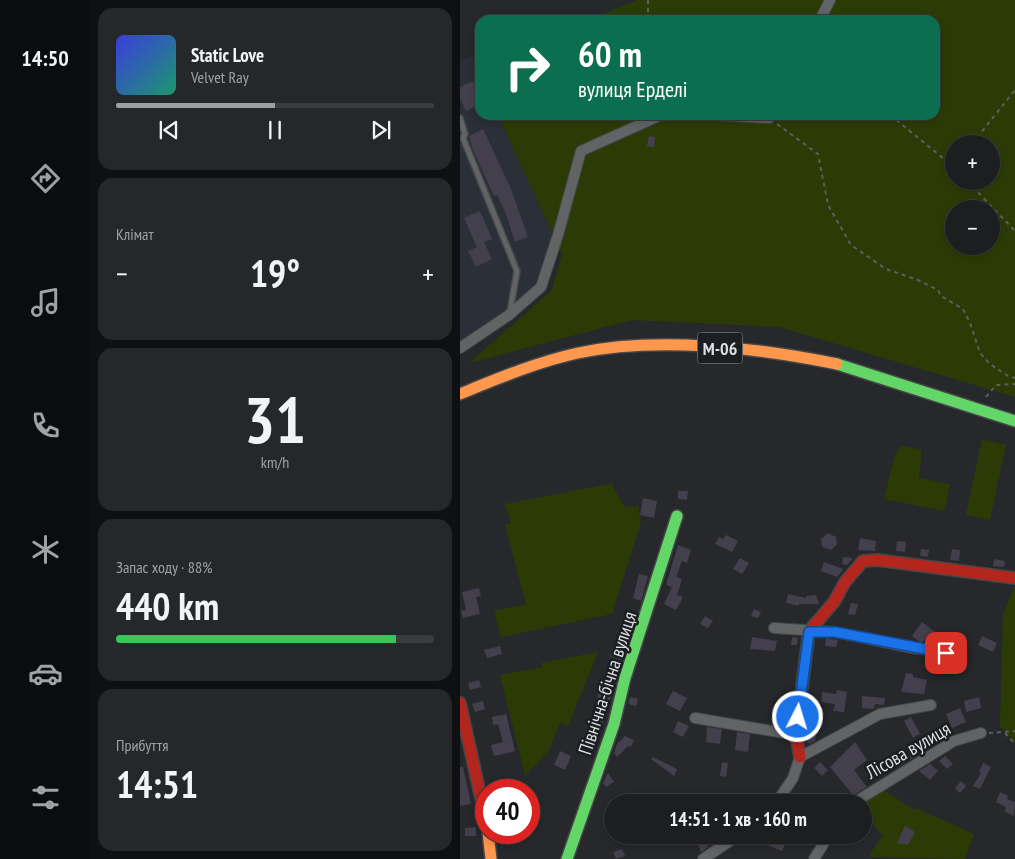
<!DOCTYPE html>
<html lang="uk">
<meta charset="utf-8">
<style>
:root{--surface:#1c1e20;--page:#252729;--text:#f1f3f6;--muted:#a0a2a5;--line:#3a3c3e;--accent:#9e9fa2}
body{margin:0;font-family:"PT Sans Narrow",sans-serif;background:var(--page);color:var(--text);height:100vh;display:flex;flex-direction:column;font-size:19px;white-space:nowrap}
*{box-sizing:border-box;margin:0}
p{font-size:16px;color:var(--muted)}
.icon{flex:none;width:28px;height:28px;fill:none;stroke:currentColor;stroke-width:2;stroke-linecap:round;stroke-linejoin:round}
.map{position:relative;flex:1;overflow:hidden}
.details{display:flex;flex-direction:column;gap:8px;padding:8px;background:#0f1012;width:370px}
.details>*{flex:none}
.banner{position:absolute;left:15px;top:15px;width:465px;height:105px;border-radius:15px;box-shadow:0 2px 8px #0003,0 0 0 1px var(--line);background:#0b6e4f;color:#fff;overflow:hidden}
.buttons{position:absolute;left:485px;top:135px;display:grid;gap:10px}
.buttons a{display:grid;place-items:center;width:55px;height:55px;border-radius:50%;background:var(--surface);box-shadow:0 2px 8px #0003,0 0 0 1px var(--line);font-size:25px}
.speed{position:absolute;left:15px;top:779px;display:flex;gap:10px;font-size:25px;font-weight:700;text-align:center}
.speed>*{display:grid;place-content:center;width:65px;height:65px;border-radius:50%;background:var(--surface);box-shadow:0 2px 8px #0003,0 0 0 1px var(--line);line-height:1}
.speed .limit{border:8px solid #d22;background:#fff;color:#111}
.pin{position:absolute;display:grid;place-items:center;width:42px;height:42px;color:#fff;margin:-21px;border-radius:10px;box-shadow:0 2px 8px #0006}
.me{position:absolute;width:55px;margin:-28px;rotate:5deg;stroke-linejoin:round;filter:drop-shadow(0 0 4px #0008)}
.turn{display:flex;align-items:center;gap:18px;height:105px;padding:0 20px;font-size:22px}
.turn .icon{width:65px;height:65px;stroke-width:2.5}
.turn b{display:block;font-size:35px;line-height:42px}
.big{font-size:38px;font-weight:700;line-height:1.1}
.details .tile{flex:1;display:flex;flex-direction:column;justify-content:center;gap:8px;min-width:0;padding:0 18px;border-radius:15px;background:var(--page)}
.details .dial{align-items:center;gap:0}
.dial b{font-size:65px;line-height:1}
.song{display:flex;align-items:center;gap:15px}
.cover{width:60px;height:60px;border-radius:8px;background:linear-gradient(135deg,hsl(240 70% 55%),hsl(160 70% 35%))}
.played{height:5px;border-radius:2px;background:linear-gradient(90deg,var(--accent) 50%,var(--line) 50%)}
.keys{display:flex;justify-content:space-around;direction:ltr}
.heat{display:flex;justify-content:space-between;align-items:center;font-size:28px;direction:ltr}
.charge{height:8px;border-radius:4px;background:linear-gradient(90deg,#34c759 88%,var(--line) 0)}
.trip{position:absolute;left:144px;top:794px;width:268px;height:50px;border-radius:25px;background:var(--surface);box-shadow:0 2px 8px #0003,0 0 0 1px var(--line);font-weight:700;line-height:50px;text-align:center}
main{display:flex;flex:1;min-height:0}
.menu{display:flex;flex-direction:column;width:90px;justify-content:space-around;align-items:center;background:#0b0c0d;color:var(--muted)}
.menu .icon{width:35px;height:35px}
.menu .on{color:var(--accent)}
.menu b{font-size:22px;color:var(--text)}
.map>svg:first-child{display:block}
</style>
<main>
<nav class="menu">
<b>14:50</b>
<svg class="icon on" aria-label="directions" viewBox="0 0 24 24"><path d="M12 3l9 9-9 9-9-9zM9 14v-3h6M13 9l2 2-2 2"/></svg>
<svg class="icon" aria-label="music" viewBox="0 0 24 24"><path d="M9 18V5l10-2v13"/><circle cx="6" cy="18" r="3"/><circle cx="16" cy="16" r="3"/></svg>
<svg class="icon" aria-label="phone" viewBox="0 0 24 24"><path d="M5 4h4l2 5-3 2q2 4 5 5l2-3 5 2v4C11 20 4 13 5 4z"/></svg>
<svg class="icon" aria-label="climate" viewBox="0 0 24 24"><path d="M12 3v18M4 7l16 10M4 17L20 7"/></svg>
<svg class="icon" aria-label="car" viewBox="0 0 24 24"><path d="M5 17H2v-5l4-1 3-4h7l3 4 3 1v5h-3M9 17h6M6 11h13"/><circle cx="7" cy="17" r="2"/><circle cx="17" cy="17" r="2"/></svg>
<svg class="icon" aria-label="filters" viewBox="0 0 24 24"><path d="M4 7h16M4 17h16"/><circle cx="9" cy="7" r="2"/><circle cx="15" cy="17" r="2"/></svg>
</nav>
<section class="details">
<div class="tile">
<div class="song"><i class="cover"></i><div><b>Static Love</b><p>Velvet Ray</p></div></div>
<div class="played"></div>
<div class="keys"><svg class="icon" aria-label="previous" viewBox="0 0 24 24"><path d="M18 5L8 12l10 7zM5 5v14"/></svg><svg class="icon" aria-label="pause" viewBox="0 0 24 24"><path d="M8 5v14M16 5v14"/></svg><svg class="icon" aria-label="next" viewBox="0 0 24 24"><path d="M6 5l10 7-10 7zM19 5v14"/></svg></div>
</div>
<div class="tile"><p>Клімат</p>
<div class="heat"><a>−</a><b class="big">19°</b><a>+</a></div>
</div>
<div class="tile dial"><b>31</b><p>km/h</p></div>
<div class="tile"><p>Запас ходу · 88%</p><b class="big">440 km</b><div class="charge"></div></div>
<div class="tile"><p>Прибуття</p><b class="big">14:51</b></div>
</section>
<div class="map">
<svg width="555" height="859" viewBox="0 0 555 859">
<rect width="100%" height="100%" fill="#26282b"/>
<!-- built -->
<polygon fill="#2a2f38" points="12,56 20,75 20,115 38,115 96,241 81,287 0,348 0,61"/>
<!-- green -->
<g fill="#2c3b06" fill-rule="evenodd">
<path d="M178,0H555V397L319,327L172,320L9,363L92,290L102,254L38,115H475V20H128ZM494,144H531V181H494ZM494,209H531V246H494Z"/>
<polygon points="522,439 546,445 530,520 506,515"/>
<polygon points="441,445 462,450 459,478 490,484 484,511 424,499 435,455"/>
<polygon points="154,483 152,486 165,507 178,506 181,522 152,614 41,637 34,611 66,604 45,525 51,523 45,504"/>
<polygon points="555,586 555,742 540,726 543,613"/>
<polygon points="138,652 108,726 100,722 88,753 65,775 40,675 82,667 81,663"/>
<polygon points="422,789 454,810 456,808 514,834 505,859 408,857 423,835 403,814 403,803"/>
</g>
<!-- building -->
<g fill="#443f4d">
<polygon points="13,81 20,96 20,104 6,111 0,98 0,87"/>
<polygon points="23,129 51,189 68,237 55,242 45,211 37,195 34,196 13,150 9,136"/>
<polygon points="189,136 195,137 194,147 187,146"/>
<polygon points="20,211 32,239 24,242 32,259 16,267 8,251 17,247 4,218"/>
<polygon points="218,491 228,491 227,500 218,499"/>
<polygon points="183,498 197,501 194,518 180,515"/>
<polygon points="368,533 376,537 377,545 371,550 362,547 361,539"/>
<polygon points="266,535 278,541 272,552 255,544 259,537 263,539"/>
<polygon points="400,538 416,541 415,551 398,550"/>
<polygon points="437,541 446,542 445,552 436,551"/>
<polygon points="218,545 231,550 227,563 222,561 216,577 222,579 217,595 223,597 216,610 204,604 212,587 206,585"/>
<polygon points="461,549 469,550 468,557 460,556"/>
<polygon points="492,549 500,550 499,561 490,560"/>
<polygon points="383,557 393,558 387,565 382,564"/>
<polygon points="280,558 289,563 282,574 273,569"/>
<polygon points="534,559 545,561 544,567 533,566"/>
<polygon points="364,562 383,569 383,570 377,577 361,571"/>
<polygon points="179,574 188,576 181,601 173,598"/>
<polygon points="19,588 21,596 16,597 20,614 3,618 1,611 6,610 2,592"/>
<polygon points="328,594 346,598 346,596 356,595 359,604 339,604 339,606 326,603"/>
<polygon points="391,603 398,604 395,615 388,614"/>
<polygon points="294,609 301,612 298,618 291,616"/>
<polygon points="165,614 175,618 171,631 160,626"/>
<polygon points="245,616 253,621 248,628 240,624"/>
<polygon points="462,622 472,630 492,640 489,645 468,636 463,642 460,642 452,636"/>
<polygon points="522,636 537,643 533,652 518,645"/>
<polygon points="292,637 317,641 315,651 290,649"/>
<polygon points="332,637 338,638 337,645 331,645"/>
<polygon points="366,638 378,640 376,647 365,646"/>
<polygon points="156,643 165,647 161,661 150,656"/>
<polygon points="40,646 42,654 27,658 24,650"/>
<polygon points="446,673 453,674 453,677 467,680 464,694 441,692"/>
<polygon points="19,680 21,687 10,690 8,683"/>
<polygon points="377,690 387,692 384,712 373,711 375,704 361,702 362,692 376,694"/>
<polygon points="213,691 227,698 220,711 206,704"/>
<polygon points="138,693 151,696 140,734 131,731 138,710 135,709"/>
<polygon points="402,696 425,698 424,705 415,704 414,709 402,708"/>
<polygon points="170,697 178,699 176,706 168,704"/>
<polygon points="519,697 521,708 506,712 504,701"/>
<polygon points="23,701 25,709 15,712 12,704"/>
<polygon points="500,708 506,722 492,728 486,714"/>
<polygon points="46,714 55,751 34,756 31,745 43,742 38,724 33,725 32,717"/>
<polygon points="350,714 359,716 355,741 351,743 347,743 346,739"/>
<polygon points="313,715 321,717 320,725 311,724"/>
<polygon points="451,717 460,734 453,738 444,721"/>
<polygon points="218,721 229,726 223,737 213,732"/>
<polygon points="247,727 262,729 260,744 246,742"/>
<polygon points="277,732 290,734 288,752 275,750"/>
<polygon points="165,736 174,740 171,747 168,746 157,757 154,753 157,744"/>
<polygon points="395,742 407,760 394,770 407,787 393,795 370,767"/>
<polygon points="100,751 111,756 105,770 94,765"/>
<polygon points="438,752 443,760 451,755 453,758 437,768 431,757"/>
<polygon points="485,756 493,764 487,769 479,761"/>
<polygon points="193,757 217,769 214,776 191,759"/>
<polygon points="262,762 268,763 266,777 260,776"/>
<polygon points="360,762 368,770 362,776 354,768"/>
<polygon points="523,763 531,767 520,789 513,786 521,773 519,772"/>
<polygon points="470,764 478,771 470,780 459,771"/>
<polygon points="0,767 3,767 11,804 0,806"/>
<polygon points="148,773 154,782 146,787 143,783"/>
<polygon points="501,781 506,786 500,793 495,788"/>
<polygon points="540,792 548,796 547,799 555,802 554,816 545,812 546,807 536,802"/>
<polygon points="445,826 455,832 448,845 437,843"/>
<polygon points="16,827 16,836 5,836 5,828"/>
<polygon points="309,835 329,835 322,851 305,844"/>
<polygon points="245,841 248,847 241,852 238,844"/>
<polygon points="162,849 165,856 156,859 153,852"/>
</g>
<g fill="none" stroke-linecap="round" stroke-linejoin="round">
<!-- lane casing -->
<g stroke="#454649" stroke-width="8">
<polyline id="lane" points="0,118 5,134 3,138 57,271 50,312"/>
</g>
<!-- street casing -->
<g stroke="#454649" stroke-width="12">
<g id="street">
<polyline points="360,20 370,0"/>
<polyline points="257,115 309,118 310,115"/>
<polyline points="0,348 49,315 81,287 98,235 121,151 201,115"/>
<polyline points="314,628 375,632 452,648 497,653"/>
<polyline points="235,718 336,735"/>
<polyline points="317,802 333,778 340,757 420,714 471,705"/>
<polyline points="395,802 494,741 521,733"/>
<polyline points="243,859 279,835"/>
<polyline points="354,859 369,835"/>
</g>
</g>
<!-- fast casing -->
<g stroke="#454649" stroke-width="14">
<g id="fast">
<polyline points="377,364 555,421"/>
<polyline points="107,859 154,724 165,678 217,516"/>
</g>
</g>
<!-- slow casing -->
<g stroke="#454649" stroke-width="14">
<g id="slow">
<path d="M0,394C39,378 77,362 118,353C197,336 299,348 377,364"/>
<polyline points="28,832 31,859"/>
</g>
</g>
<!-- jam casing -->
<g stroke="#454649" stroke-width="14">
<g id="jam">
<polyline points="0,703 26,821"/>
<polyline points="340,757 336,735 349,631 374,602 385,582 403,561 418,560 555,578"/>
</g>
</g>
<!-- path -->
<g stroke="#5c5e60" stroke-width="2" stroke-dasharray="4 4" stroke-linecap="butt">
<polyline points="188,20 188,0"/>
<polyline points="430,115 494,167"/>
<polyline points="317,124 358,154 368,205 391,245 426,269 458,280 478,290 481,296 503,309 510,323 520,353 530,364 548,376 555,378"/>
<polyline points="512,144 555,90"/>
<polyline points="489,162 494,158"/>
<polyline points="507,181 555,231"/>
<polyline points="526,397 536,385 555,384"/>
<polyline points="529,733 555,731"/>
<polyline points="545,733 555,744"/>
</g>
<!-- lane -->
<use href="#lane" stroke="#626364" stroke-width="5"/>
<!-- street -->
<use href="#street" stroke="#626364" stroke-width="10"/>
<!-- fast -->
<use href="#fast" stroke="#63d668" stroke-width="11"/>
<!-- slow -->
<use href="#slow" stroke="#ff974d" stroke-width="11"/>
<!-- jam -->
<use href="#jam" stroke="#b3261e" stroke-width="11"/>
</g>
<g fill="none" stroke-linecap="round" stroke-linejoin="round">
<!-- route casing -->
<g stroke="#114b97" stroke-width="12">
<polyline id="route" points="338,717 349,632 375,632 486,653"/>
</g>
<!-- route -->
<use href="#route" stroke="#1a73e8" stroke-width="9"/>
</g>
<g text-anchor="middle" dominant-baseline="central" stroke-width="5" stroke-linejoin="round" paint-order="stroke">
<!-- shield labels -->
<rect fill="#1c1e23" stroke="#a4a5a9" stroke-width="1" x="237.5" y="332.5" width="45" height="31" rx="4"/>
<g font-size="18" font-weight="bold" fill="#dedfe2">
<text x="260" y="348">М-06</text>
</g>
<!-- street labels -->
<g font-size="19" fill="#dedfe2" stroke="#1c1e23">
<text transform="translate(147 683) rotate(-72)">Північна-бічна вулиця</text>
<text transform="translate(448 750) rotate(-30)">Лісова вулиця</text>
</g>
</g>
</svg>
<div class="buttons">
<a>+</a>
<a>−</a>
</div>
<div class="speed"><div class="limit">40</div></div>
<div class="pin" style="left:486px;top:653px;background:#d93025"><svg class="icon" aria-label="arrive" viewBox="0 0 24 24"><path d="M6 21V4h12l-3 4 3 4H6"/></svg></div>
<svg class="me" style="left:338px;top:717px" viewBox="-20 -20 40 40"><circle r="17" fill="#1a73e8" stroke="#fff" stroke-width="3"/><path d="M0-11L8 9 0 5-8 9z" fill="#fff"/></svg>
<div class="trip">14:51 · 1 хв · 160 m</div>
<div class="banner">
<div class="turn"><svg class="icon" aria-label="right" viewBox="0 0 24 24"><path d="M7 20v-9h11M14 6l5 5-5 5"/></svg><div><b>60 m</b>вулиця Ерделі</div></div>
</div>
</div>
</main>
